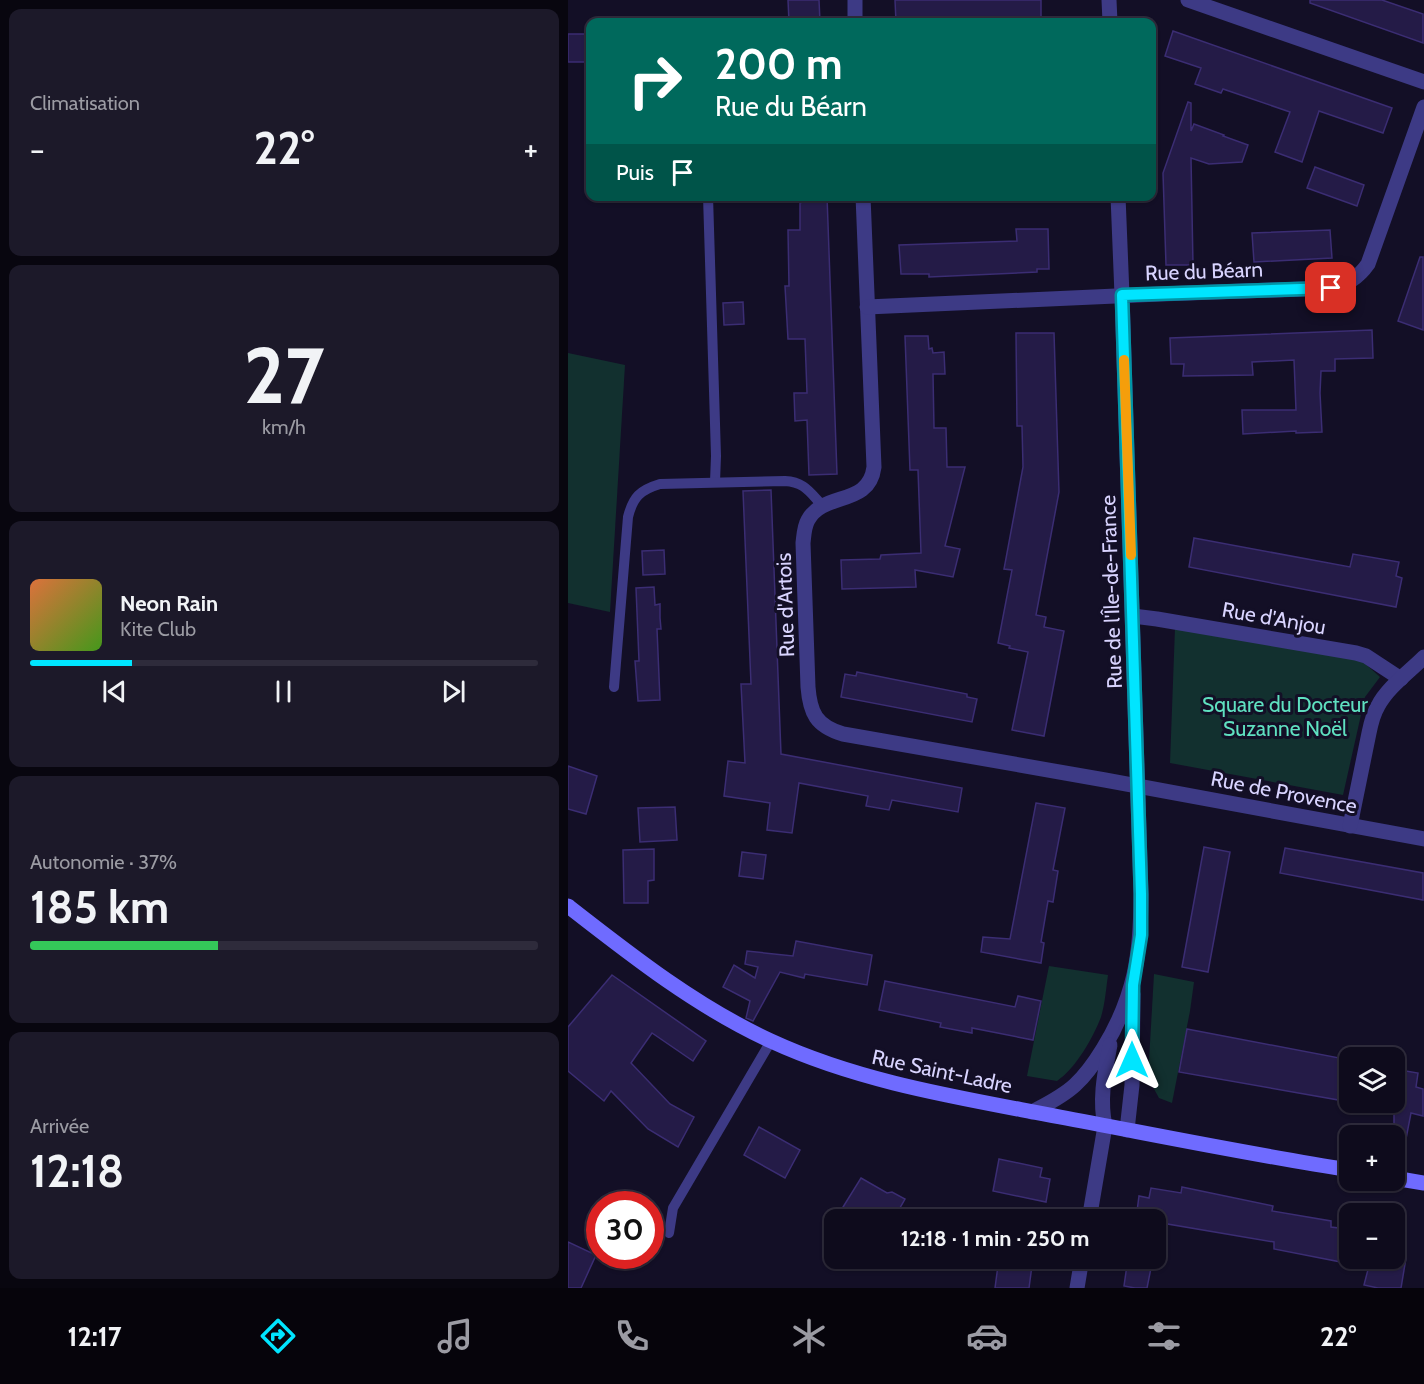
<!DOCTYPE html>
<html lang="fr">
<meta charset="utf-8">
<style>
:root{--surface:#0e0b1c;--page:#1c1929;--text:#f1f3f6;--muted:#9b9ba3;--line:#2e2b3b;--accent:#00e5ff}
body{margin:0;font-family:Cabin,sans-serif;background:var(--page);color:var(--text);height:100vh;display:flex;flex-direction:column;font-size:22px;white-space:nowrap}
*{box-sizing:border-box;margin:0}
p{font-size:20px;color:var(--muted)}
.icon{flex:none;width:33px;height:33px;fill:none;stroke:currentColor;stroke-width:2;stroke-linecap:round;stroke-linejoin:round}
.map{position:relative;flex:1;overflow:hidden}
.side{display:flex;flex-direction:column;gap:9px;padding:9px;background:#08060f;width:568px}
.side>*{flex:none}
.top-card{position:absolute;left:18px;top:18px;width:570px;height:183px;border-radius:12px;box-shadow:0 2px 4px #0004,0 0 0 2px var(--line);background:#00695c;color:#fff;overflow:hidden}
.fabs{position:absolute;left:771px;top:1047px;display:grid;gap:12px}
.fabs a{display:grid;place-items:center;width:66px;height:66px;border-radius:12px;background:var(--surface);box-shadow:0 2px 4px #0004,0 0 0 2px var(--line);font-size:30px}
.speed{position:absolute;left:18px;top:1191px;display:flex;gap:12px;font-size:30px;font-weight:700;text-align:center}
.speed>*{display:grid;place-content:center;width:78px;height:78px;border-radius:50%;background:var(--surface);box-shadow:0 2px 4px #0004,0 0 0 2px var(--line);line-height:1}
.speed .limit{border:9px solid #d22;background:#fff;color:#111}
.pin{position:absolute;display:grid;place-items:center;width:51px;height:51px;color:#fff;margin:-26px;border-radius:12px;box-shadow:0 3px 9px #0006}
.me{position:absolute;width:66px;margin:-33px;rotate:0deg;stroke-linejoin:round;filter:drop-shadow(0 0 4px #0008)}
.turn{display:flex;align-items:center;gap:21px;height:126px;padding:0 30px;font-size:27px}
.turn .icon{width:78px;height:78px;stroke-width:2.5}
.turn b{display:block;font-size:42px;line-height:51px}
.then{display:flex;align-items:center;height:57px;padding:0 30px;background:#0003;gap:12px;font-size:22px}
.big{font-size:45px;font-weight:700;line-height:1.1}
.side .widget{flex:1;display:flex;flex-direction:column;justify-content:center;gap:9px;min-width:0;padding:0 21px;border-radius:12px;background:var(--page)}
.side .dial{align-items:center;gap:0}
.dial b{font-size:78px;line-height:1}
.song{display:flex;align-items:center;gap:18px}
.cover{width:72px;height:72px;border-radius:9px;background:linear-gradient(135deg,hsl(20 70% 55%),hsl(100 70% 35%))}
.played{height:6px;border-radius:3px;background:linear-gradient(90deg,var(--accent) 20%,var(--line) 20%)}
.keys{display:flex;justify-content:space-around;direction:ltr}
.heat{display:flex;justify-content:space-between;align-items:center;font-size:33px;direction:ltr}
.charge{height:9px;border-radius:4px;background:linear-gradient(90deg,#34c759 37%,var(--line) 0)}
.trip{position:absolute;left:256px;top:1209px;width:342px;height:60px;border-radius:12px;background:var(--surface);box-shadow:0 2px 4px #0004,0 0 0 2px var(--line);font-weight:700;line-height:60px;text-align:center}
.dock{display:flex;height:96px;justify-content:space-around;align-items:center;background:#06040b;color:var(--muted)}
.dock .icon{width:42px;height:42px}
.dock .selected{color:var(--accent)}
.dock b{font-size:27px;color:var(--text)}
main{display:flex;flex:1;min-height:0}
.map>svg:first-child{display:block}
</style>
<main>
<section class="side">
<div class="widget"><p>Climatisation</p>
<div class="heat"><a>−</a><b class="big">22°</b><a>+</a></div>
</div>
<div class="widget dial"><b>27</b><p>km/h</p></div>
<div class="widget">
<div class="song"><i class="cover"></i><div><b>Neon Rain</b><p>Kite Club</p></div></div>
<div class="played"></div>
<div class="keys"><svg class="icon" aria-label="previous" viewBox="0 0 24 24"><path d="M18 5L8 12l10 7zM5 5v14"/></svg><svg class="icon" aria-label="pause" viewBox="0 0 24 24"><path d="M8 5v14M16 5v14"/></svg><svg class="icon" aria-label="next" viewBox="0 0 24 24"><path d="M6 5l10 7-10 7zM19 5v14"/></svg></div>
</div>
<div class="widget"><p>Autonomie · 37%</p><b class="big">185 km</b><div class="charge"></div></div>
<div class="widget"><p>Arrivée</p><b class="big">12:18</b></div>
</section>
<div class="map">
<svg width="856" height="1288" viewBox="0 0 856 1288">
<rect width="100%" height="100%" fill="#130f26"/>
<!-- green -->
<g fill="#12302f">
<polygon points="0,353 57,365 42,612 0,603"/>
<polygon points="607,628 793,660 812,677 797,697 775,795 602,763"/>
<path d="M481,966L540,975C538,989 537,1004 533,1017C525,1038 508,1068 489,1081L459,1076Z"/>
<polygon points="586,974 626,982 622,1011 604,1103 591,1098 580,1078"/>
</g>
<!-- building -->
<g fill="#241b47" stroke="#3b2d73" stroke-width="1.5">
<polygon points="220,0 251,0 252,22 221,22"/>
<polygon points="327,0 473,0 473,22 328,22"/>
<polygon points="742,0 814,0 855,14 855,43 742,3"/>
<polygon points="605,31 824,108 815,133 751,111 734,162 707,152 722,112 655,89 653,93 627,84 633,68 597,56"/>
<rect x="0" y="34" width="22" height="28"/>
<polygon points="620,102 623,103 623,131 626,124 656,135 655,136 680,145 674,162 641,164 623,158 625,265 598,265 595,173"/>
<polygon points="747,167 796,185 789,206 739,188"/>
<polygon points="235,196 259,196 269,474 241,475 239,420 227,421 226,393 239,393 237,339 220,339 217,286 221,286 220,230 232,230 232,203 235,202"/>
<polygon points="448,229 480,229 481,269 469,269 469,272 361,277 361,274 333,274 331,245 449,241"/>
<polygon points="762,230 764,258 686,262 684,233"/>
<polygon points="852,257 855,257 855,330 830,321"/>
<polygon points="175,302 176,324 156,325 155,303"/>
<polygon points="804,330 805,358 767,359 767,371 753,371 752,393 754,432 728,433 728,431 675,434 674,410 728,410 726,360 684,362 685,375 615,376 616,364 603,364 602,338"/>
<polygon points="448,333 486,333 491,492 468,615 478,617 476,627 496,631 476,736 444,730 460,652 441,648 442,646 430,643 444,570 436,569 455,467 454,426 449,426"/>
<polygon points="337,336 360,336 361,349 364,348 365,353 376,352 377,374 365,374 366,428 378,428 379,467 397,467 377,546 392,549 385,577 347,570 348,587 274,589 273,560 312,559 313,555 353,553 350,470 342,470"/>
<polygon points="203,490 213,754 394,788 390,812 324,800 321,810 310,808 298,806 300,796 231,783 224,833 199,830 202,803 156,796 160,761 177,763 173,684 183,684 175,491"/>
<polygon points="626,538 782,567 785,554 831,562 828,576 834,578 828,607 621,567"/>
<polygon points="96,550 97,574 75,575 74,551"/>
<polygon points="86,587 87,605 92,604 92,618 93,629 89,629 92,700 70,701 67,661 71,661 68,588"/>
<polygon points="289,672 399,694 399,697 409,699 404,722 273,697 277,674 288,676"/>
<polygon points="0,766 29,776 18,814 0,809"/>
<polygon points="468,803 497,808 485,870 490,871 485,902 480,901 473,942 476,943 473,963 413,952 415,937 442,939"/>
<polygon points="107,807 109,840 72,842 70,808"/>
<polygon points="636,847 662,852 640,972 614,967"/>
<polygon points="717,848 855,873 855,900 712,873"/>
<polygon points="86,849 86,880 80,881 80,903 56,903 55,850"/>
<polygon points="174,852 198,855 195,879 171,876"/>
<polygon points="228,941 304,955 299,985 237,974 236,978 212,972 185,1021 178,1018 182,1001 155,987 166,965 187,978 190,967 177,964 179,951 225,956"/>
<polygon points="44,975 138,1041 125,1061 84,1033 63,1063 102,1104 126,1117 110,1147 80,1129 43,1091 36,1101 0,1071 0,1027"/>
<polygon points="317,981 447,1007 450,996 473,1001 465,1040 404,1028 404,1033 372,1027 373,1023 311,1010"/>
<polygon points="619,1029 782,1060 782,1102 611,1072"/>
<polygon points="826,1069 850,1073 848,1087 855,1089 855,1116 843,1113 837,1144 826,1143"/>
<polygon points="191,1127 232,1150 217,1178 176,1155"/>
<polygon points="431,1159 474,1168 472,1177 482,1179 478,1202 425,1191"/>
<polygon points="293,1178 319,1193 324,1192 337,1199 325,1220 296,1220 275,1207"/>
<polygon points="614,1187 705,1206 704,1211 763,1221 763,1227 779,1229 773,1262 706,1249 706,1242 588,1222 588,1220 568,1219 571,1196 581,1198 583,1188 613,1193"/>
<polygon points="0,1242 28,1255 13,1288 0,1288"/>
<polygon points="431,1258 465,1258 461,1288 427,1288"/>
<polygon points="560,1258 585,1258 579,1288 567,1288 556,1286"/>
<polygon points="803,1258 838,1258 833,1288 810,1288 796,1285"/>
</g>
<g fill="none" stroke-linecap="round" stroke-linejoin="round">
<!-- lane -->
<g stroke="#3d3a85" stroke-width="10">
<polyline points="140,196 148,456 147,482"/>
<path d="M46,687L60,517C65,497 72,490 92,484L217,481C237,482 242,493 255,506"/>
<polyline points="101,1233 105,1208 203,1041"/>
</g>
<!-- street -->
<g stroke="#3d3a85" stroke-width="15">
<polyline points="287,0 287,22"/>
<polyline points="541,0 542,22"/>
<polyline points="620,0 856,82"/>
<path d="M295,196L306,467C301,507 256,491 240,520C236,527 236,535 235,543L240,687C242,713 248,726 275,734L537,780L856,839"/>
<path d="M299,307L592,294L763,288C780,284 790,278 800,264L856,107"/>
<polyline points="565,616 589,619 788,653 798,656 833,679"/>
<path d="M782,826L801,733C803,723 805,714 810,706C819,688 841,672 856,657"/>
<path d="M464,1112C479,1104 494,1097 507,1085C518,1075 527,1062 535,1049C567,997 573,954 573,894L554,295L550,196"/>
<polyline points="559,1130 564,1085 565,994"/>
<path d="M521,1220L537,1126C531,1098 537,1072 542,1045"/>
<polyline points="509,1288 514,1258"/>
</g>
<!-- secondary -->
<g stroke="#6f6bff" stroke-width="15">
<path d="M0,906C64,956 129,1007 203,1041C294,1083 394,1098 492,1117C588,1135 685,1155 782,1170"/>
<polyline points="826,1178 856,1183"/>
</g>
</g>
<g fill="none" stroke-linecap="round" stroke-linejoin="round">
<!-- route casing -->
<g stroke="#0095a6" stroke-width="15">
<polyline id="route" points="564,1060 565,985 573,935 573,894 554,295 763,288"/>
</g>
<!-- route -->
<use href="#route" stroke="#00e5ff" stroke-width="10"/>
<!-- slow -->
<polyline stroke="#f59e0b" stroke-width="10" points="556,360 563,555"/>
</g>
<g text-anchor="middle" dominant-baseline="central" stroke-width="6" stroke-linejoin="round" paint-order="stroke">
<!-- street labels -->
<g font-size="21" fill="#d9d4ff" stroke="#130f26">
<text transform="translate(636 271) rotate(-2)">Rue du Béarn</text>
<text transform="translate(543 592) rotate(-92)">Rue de l'Île-de-France</text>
<text transform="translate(217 605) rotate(-92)">Rue d'Artois</text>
<text transform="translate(706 618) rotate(10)">Rue d'Anjou</text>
<text transform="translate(716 792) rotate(11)">Rue de Provence</text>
<text transform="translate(374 1071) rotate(12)">Rue Saint-Ladre</text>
</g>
<!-- park labels -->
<g font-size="21" fill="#5fe0c0" stroke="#130f26">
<text x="717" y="704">Square du Docteur<tspan x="717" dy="24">Suzanne Noël</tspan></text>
</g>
</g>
</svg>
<div class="fabs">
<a><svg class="icon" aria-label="layers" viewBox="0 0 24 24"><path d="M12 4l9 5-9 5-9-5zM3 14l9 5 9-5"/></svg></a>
<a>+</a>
<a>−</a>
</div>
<div class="speed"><div class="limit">30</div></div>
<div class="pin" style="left:763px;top:288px;background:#d93025"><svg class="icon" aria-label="arrive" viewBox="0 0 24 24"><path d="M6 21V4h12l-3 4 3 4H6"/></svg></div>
<svg class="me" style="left:564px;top:1060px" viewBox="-20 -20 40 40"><path d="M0-17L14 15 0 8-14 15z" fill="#00e5ff" stroke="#fff" stroke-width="4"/></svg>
<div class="trip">12:18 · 1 min · 250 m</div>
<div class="top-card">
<div class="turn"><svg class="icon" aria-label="right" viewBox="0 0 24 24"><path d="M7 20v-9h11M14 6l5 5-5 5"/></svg><div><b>200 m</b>Rue du Béarn</div></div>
<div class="then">Puis<svg class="icon" aria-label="arrive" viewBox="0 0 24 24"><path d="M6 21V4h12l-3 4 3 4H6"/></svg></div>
</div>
</div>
</main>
<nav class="dock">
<b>12:17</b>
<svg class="icon selected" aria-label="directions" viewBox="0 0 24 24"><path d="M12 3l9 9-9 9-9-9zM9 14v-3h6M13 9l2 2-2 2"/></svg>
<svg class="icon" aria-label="music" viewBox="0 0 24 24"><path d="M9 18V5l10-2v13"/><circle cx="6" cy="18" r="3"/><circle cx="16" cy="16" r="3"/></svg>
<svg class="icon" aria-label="phone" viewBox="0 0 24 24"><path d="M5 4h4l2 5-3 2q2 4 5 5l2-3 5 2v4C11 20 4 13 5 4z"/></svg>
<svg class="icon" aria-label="climate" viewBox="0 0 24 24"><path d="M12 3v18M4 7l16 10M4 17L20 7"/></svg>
<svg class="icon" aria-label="car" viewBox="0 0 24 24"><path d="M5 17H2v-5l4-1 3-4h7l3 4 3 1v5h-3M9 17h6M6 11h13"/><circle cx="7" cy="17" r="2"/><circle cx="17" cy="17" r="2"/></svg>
<svg class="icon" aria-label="filters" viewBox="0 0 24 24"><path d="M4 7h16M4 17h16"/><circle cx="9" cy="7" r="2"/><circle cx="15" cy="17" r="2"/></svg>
<b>22°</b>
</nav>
